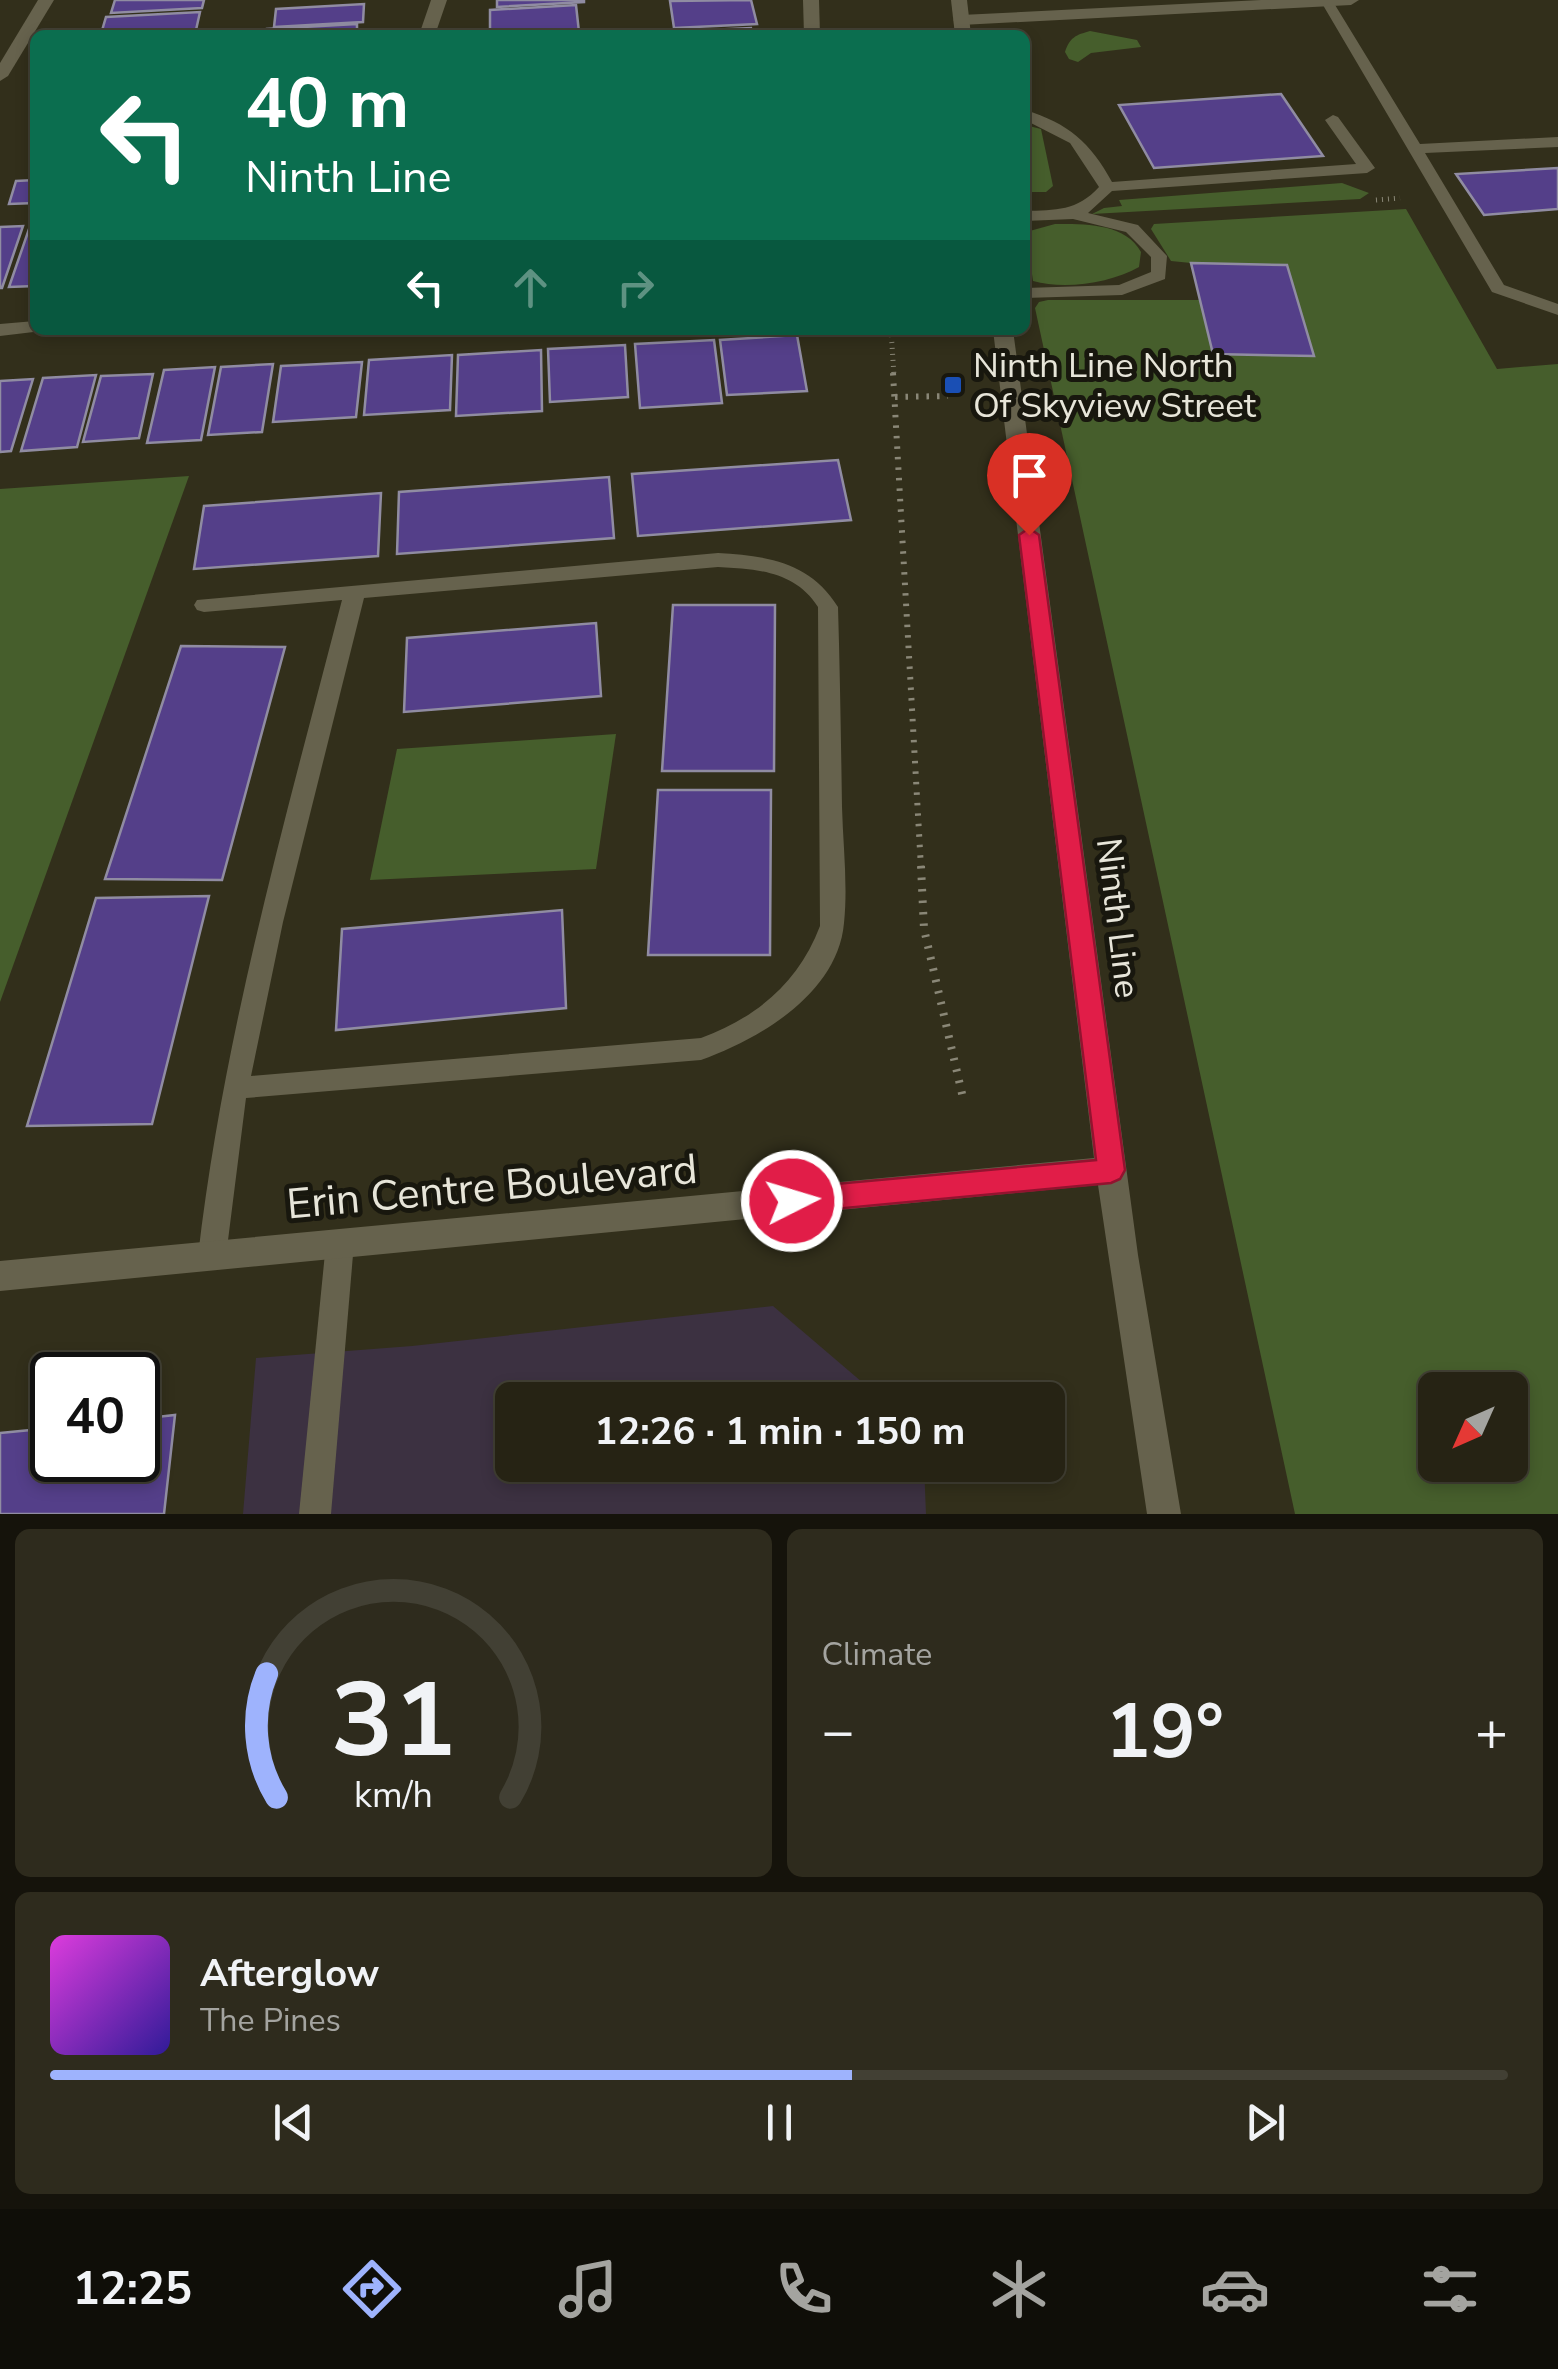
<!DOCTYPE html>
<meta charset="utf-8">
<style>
:root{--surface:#262314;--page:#2e2b1d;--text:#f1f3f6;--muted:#a4a4a0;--line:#424034;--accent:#9eb3fd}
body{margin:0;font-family:"Nunito Sans",sans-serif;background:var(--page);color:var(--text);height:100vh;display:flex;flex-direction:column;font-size:38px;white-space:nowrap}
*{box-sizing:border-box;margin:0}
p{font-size:32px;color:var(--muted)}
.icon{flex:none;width:55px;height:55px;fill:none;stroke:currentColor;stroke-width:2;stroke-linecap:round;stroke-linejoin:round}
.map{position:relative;height:1514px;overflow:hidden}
.sheet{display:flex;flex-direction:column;gap:15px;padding:15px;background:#15130b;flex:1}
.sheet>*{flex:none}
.guide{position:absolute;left:30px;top:30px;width:1000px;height:305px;border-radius:15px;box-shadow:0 5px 15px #0003,0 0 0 2px var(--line);background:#0b6e4f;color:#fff;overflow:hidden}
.needle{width:65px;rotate:225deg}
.buttons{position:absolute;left:1418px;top:1372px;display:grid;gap:20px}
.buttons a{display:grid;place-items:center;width:110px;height:110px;border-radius:15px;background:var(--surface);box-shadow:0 5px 15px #0003,0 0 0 2px var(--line);font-size:50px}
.speed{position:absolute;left:30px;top:1352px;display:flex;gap:20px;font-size:50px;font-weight:700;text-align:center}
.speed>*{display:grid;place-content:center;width:130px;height:130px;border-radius:50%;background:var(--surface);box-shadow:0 5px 15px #0003,0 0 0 2px var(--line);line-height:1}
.speed .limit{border:5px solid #111;border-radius:15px;background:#fff;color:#111}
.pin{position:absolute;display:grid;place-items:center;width:85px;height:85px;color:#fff;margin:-102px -42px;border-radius:50% 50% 50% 0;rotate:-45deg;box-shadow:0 0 10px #0007}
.pin .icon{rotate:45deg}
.me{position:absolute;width:110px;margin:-55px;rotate:85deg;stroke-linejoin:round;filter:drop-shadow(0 0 8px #0008)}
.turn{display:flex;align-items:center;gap:35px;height:210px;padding:0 50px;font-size:45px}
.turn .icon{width:130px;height:130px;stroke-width:2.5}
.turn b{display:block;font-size:70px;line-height:85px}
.lanes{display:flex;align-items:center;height:95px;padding:0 50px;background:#0003;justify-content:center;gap:50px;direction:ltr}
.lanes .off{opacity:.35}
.big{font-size:75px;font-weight:700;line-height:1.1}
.sheet .card{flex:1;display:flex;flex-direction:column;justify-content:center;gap:15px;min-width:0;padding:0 35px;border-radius:15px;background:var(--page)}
.sheet .dial{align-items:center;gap:0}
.dial svg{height:260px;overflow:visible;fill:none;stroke:var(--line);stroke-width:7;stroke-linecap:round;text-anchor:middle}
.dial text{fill:var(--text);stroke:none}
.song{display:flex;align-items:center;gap:30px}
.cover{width:120px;height:120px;border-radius:15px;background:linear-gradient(135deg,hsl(300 70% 55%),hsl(250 70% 35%))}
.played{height:10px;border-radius:5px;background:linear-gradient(90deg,var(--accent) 55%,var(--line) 55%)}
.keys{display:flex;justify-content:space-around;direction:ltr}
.heat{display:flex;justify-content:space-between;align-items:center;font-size:55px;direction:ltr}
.sheet .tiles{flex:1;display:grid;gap:15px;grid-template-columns:1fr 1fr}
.card:last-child{grid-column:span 2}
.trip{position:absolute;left:495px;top:1382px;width:570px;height:100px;border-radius:15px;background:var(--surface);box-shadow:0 5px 15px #0003,0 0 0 2px var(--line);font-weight:700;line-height:100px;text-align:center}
.dock{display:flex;height:160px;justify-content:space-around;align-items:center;background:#0f0e08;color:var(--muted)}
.dock .icon{width:70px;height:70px}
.dock .on{color:var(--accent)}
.dock b{font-size:45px;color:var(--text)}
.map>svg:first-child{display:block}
</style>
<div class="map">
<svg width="1558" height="1514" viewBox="0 0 1558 1514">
<rect width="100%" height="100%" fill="#322f1b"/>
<!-- commercial -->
<polygon fill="#3c3141" points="773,1306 883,1400 512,1400 512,1465 924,1465 926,1514 243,1514 256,1358 412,1346"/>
<!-- green -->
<g fill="#465e2c" fill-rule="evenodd">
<path d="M1090,31L1137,40L1141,47L1091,53L1078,62L1069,59L1065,52C1070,37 1076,35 1090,31Z"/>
<polygon points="1025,125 1041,129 1053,186 1046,192 1025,192"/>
<polygon points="1342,183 1369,193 1360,199 1092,214 1104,208 1122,206 1119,200"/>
<path d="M1406,209L1497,369L1558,364V1514H1295L1035,308L1039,302L1048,300H1200L1191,263L1171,261L1151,229L1154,224ZM1435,1390H1510V1465H1435Z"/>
<path d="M1055,224C1085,224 1125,223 1141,252L1139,267C1111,283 1065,290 1033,281L1026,232Z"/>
<polygon points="189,476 0,1002 0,489"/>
<polygon points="616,734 596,869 370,880 397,749"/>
</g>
<!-- building -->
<g fill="#543f89" stroke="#908ca2" stroke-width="2.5">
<polygon points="115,0 204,0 202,8 111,13"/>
<polygon points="497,0 584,0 584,2 497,7"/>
<polygon points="751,0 757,24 674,28 670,1"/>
<polygon points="364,4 363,22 274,27 276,9"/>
<polygon points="576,5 579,32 490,35 490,10"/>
<polygon points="200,12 196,30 101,34 106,17"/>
<polygon points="357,24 357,35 267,35 267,29"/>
<polygon points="751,28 753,35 664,32"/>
<polygon points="1281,94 1323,156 1154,168 1119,105"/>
<polygon points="1558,168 1558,209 1484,215 1456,174"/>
<polygon points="35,180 35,203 9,204 16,181"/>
<polygon points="23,226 2,288 0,288 0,227"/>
<polygon points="29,229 35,229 35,286 9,287"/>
<polygon points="1191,263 1287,265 1314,356 1213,354"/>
<polygon points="797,335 807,391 727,395 720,340"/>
<polygon points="714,340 722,403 640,408 635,344"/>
<polygon points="625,345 628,397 550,402 548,349"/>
<polygon points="541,350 542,411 456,416 458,355"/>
<polygon points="452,355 450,410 364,415 369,360"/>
<polygon points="362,362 356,417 273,422 281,366"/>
<polygon points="273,364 262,432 208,435 221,367"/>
<polygon points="215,367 201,440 147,443 164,370"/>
<polygon points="153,374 139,438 83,442 101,376"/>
<polygon points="96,375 77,447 21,451 43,378"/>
<polygon points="33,379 11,451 0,452 0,381"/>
<polygon points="838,460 851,520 638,536 632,474"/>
<polygon points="609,477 614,538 397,554 399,492"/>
<polygon points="381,493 378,556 194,569 204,506"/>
<polygon points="673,605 775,605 774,771 662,771"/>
<polygon points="596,623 601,696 404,712 407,638"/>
<polygon points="181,646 285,647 222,880 105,879"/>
<polygon points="658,790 771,790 770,955 648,955"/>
<polygon points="209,896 152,1124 27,1126 96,898"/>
<polygon points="562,910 566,1008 336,1030 342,929"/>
<polygon points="175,1415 164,1514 0,1514 0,1433 52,1428 52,1460 138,1460 138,1419"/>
</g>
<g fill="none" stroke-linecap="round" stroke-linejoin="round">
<!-- path-far2 -->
<g stroke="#8a8777" stroke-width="5" stroke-dasharray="1 5" stroke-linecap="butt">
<polyline points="1376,200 1400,198"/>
<polyline points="891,330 894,376"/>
</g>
<!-- path-far1 -->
<g stroke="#8a8777" stroke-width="6" stroke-dasharray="2.5 8" stroke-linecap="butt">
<polyline points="893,373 921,868"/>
<polyline points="895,397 948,396"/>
</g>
<!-- path -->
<polyline stroke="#8a8777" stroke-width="8" stroke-dasharray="2.5 9" stroke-linecap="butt" points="921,866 924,929 963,1098"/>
<!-- lane -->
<g fill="#66624d" fill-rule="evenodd">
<polygon points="1320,0 1332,0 1420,144 1558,137 1558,147 1425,153 1504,285 1558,304 1558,315 1492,292"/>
<path d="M1025,110C1068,123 1091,143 1112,182L1356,164L1325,120L1333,115L1338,117L1375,168L1367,173L1112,191L1088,213L1138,225L1167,256L1165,279L1122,295L1025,298V288L1119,285L1151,272V257L1126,232L1073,219L1025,221V211C1056,210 1077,211 1099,187L1070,143L1025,120Z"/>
<path d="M718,553C768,556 810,562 838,607C840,674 841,741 842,807C843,845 848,885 844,923C838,993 760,1039 701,1060L246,1098L226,1256L222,1265L212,1269L202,1265L198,1256C224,1032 286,817 342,600L204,612L197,610L194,605L197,600ZM718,567C757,569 795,571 818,607L820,926C799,982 756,1018 701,1038L251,1076L283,922L364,598Z"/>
<polygon points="340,1230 350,1234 354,1243 331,1514 299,1514 326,1243 330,1234"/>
</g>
<!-- street -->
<g fill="#66624d" fill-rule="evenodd">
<polygon points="38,0 54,0 8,76 0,81 0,63"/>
<polygon points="431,0 447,0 435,35 419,35"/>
<polygon points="803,0 819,0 820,35 804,35"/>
<polygon points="1261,0 1359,0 1351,5 961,25 953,20 961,15"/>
<polygon points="35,321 35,330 42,331 0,336 0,324"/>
</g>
<!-- secondary -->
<g fill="#66624d" fill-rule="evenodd">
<polygon points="951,0 967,0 971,35 955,35"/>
<polygon points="993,330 1013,330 1138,1255 1181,1514 1147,1514 1098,1185 0,1291 0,1261 1094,1158"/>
</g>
</g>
<!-- route -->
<polygon fill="#e11d48" stroke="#92132f" stroke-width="2.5" points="1029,528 1039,535 1125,1170 1120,1179 1111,1183 792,1213 782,1210 778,1201 782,1192 792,1188 1096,1160 1019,535"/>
<!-- markers -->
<rect fill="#1a4fb4" stroke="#18170e" stroke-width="4" x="943" y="375" width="20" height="20" rx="5"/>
<g text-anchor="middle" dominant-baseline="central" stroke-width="10" stroke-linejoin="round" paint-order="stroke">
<!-- poi labels -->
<g font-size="35" fill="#e7e5d9" stroke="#18170e" text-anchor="start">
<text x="973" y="365">Ninth Line North<tspan x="973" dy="40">Of Skyview Street</tspan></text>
</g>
<!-- street labels -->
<g font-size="35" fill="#e7e5d9" stroke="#18170e">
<text transform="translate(1118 918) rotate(83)">Ninth Line</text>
</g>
<!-- near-street labels -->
<g font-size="42" fill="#e7e5d9" stroke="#18170e">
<text transform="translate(492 1187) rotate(-5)">Erin Centre Boulevard</text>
</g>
</g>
</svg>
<div class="buttons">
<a><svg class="needle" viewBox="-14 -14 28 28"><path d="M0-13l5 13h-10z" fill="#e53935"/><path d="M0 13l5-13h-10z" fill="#a4a4a0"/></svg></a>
</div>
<div class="speed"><div class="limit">40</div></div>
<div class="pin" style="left:1029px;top:535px;background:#d93025"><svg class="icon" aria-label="arrive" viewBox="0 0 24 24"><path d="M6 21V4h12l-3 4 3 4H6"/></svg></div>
<svg class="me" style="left:792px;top:1201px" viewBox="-20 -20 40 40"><circle r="17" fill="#e11d48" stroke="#fff" stroke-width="3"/><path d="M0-11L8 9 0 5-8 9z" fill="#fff"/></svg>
<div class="trip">12:26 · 1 min · 150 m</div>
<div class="guide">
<div class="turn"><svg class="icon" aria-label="left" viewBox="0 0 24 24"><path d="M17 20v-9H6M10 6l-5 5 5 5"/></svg><div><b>40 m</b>Ninth Line</div></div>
<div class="lanes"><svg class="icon" aria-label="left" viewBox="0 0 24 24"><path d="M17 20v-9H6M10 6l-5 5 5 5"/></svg><svg class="icon off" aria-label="ahead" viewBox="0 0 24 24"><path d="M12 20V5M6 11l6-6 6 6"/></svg><svg class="icon off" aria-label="right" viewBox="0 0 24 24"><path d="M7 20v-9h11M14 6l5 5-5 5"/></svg></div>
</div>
</div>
<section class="sheet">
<div class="tiles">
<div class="card dial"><svg viewBox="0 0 100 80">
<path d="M14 69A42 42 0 1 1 86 69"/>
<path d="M14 69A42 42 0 0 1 11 31" stroke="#9eb3fd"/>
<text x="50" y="56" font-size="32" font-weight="700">31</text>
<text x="50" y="72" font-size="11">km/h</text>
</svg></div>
<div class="card"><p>Climate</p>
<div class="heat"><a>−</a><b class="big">19°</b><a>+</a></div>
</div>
<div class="card">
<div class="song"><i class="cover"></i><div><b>Afterglow</b><p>The Pines</p></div></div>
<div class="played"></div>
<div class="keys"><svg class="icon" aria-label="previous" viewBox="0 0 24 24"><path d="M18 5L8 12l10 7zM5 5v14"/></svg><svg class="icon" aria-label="pause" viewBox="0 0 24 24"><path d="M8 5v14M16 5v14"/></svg><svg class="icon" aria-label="next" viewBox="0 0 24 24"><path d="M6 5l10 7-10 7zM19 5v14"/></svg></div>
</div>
</div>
</section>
<nav class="dock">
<b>12:25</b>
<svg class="icon on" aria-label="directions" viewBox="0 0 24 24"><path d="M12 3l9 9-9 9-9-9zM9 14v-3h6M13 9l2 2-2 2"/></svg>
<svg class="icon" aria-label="music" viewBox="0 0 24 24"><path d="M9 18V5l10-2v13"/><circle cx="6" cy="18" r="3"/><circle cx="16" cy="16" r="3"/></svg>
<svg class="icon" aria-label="phone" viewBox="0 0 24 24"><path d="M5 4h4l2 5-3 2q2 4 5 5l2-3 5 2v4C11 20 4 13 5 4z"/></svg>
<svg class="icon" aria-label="climate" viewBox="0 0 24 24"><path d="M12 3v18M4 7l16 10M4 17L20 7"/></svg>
<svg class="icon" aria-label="car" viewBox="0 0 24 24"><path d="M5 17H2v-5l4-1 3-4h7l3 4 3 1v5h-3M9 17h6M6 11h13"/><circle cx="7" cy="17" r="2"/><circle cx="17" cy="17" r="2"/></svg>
<svg class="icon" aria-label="filters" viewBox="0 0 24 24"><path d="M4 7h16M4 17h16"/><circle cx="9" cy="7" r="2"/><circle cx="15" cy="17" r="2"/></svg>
</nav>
